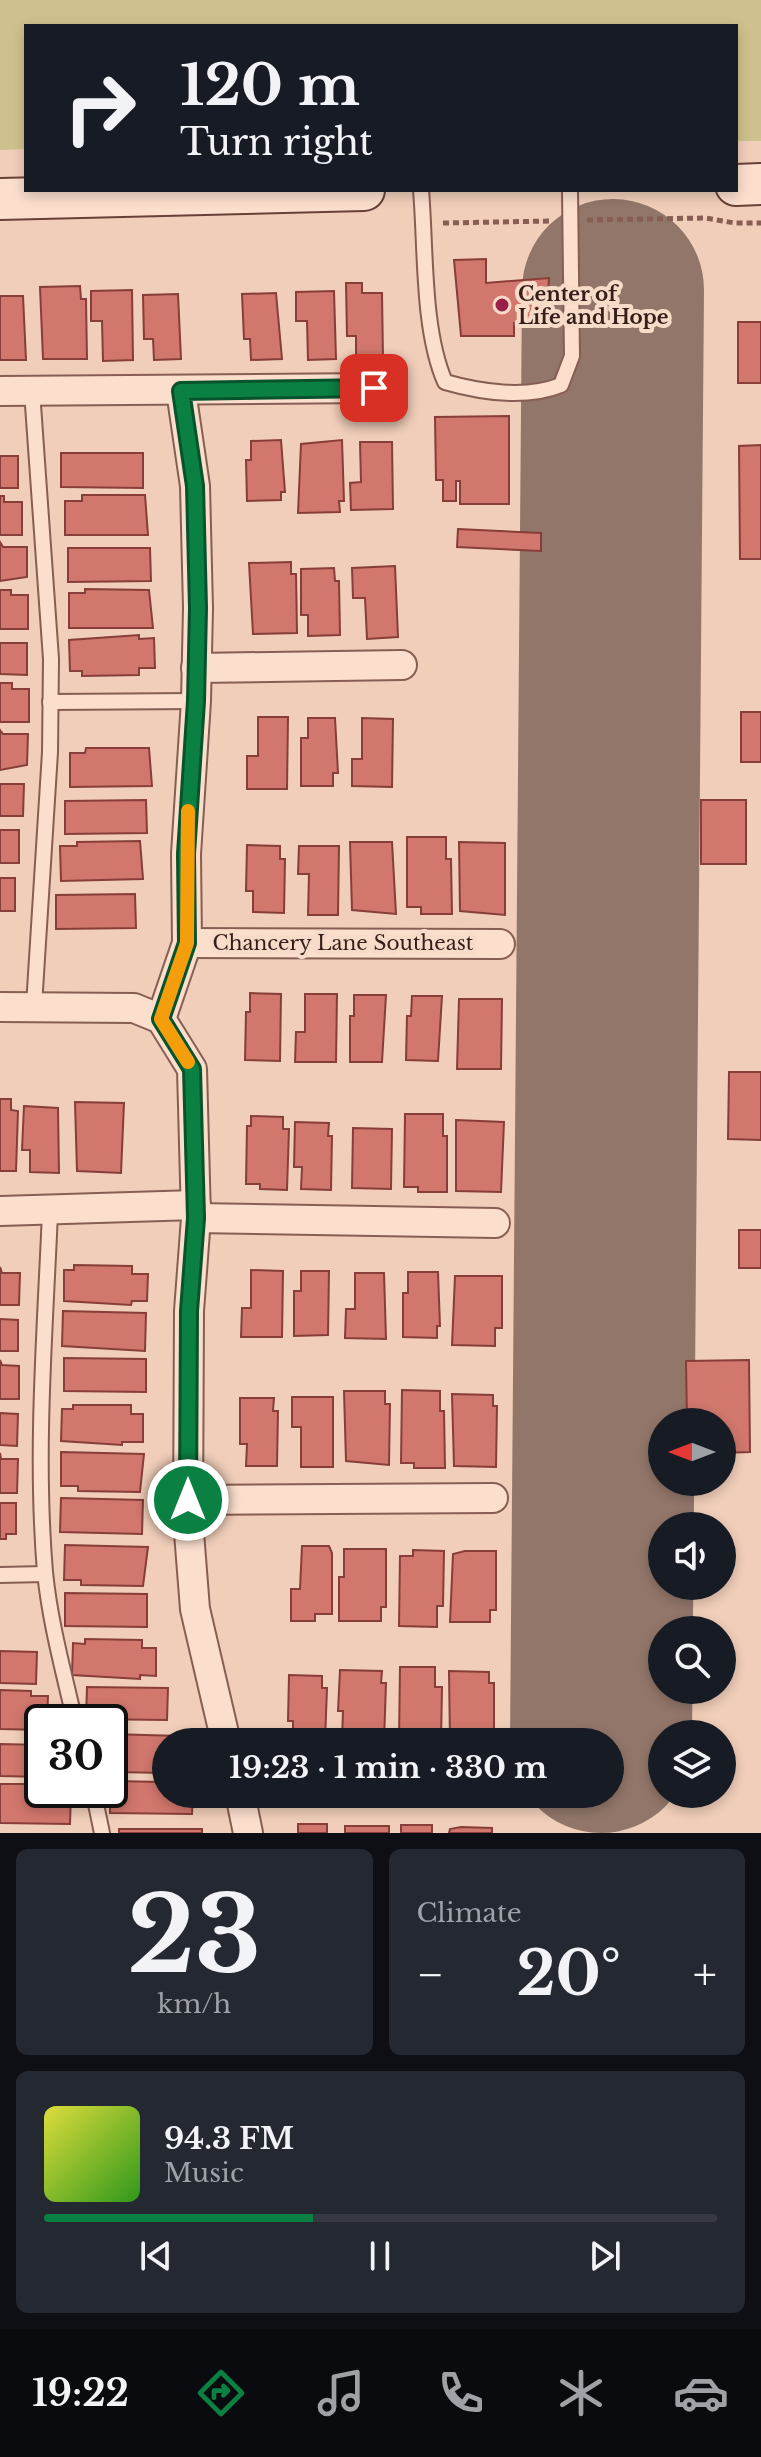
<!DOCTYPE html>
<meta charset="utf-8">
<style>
:root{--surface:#171b24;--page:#242831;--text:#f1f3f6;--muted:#9ea1a6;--line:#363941;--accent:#0b8043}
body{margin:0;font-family:"Libre Baskerville",serif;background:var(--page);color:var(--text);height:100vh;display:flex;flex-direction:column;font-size:30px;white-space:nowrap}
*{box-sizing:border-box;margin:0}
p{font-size:26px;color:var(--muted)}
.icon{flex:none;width:44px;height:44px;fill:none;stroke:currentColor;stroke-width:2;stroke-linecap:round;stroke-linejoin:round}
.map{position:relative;height:1833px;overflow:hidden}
.sheet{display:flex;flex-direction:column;gap:16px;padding:16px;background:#0d0f14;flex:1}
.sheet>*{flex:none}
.hud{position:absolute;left:24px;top:24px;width:714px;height:168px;border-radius:0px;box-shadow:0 4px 12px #0003;background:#171b24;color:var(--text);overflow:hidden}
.needle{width:52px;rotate:270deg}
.buttons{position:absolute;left:648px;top:1408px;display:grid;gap:16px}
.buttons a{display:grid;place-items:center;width:88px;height:88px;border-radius:50%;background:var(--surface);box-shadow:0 4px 12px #0003;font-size:40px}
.speed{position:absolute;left:24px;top:1704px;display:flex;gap:16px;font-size:40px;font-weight:700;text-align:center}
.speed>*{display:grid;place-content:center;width:104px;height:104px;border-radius:50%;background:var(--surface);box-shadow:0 4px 12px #0003;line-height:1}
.speed .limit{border:4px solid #111;border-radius:12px;background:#fff;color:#111}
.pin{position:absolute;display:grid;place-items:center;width:68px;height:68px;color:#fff;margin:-34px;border-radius:16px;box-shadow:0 4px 12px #0006}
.me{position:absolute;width:88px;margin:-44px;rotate:0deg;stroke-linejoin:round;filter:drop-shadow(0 0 6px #0008)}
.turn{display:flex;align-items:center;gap:28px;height:168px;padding:0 24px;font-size:36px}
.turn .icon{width:104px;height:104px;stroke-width:2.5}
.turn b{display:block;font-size:56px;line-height:68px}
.big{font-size:60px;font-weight:700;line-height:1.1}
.sheet .widget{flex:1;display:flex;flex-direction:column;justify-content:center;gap:12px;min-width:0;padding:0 28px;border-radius:12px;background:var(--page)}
.sheet .dial{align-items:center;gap:0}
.dial b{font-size:104px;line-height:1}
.song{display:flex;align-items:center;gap:24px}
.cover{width:96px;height:96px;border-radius:12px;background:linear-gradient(135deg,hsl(60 70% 55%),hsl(110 70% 35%))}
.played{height:8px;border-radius:4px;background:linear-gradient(90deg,var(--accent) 40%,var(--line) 40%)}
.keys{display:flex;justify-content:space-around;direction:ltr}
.heat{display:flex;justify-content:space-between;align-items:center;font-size:44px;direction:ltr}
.sheet .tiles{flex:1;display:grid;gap:16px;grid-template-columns:1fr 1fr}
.widget:last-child{grid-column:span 2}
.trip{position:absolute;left:152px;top:1728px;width:472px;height:80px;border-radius:40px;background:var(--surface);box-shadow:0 4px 12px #0003;font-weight:700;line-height:80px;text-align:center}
.tabs{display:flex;height:128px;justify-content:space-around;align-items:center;background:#090b0e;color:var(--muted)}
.tabs .icon{width:56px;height:56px}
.tabs .current{color:var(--accent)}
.tabs b{font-size:36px;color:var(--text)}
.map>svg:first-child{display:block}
</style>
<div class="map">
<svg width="761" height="1833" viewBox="0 0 761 1833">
<rect width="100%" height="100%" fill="#f0ceb9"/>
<!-- green -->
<polygon fill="#cec18d" points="0,0 761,0 761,141 736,141 736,26 26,26 26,149 0,150"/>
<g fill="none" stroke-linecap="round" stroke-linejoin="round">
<!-- runway -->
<polyline stroke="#927669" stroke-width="182" points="601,1742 613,290"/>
</g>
<!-- building -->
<g fill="#d1776d" stroke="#873e38" stroke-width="2">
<polygon points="486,259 486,283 549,278 546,322 514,323 514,336 461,336 454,260"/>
<polygon points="346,283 362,283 362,293 382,293 383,359 356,359 356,336 347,336"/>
<polygon points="80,286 81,299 86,299 87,359 43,359 40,287"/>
<polygon points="132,290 133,360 103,361 102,321 91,321 91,291"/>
<polygon points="334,291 336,359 308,360 307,321 296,321 296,292"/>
<polygon points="276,293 282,359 251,360 250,339 244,339 242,294"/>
<polygon points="178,294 181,359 154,360 153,339 144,339 143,295"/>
<polygon points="0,296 23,296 26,360 0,360"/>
<rect x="738" y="322" width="23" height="61"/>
<polygon points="509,416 509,504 460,504 460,481 456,481 456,501 443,501 443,480 436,480 435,417"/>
<polygon points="281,440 285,492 281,492 281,500 247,501 246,460 251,460 251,441"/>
<polygon points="342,440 344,501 339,501 340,512 298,513 301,444"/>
<polygon points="360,442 392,442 393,509 351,510 350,483 361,482"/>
<polygon points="761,445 761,559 740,559 739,446"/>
<polygon points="61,453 143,453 143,488 61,487"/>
<rect x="0" y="456" width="18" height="32"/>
<polygon points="82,495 145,495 148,535 65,535 65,501 82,501"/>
<polygon points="0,496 4,496 4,502 22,502 22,535 0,535"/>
<polygon points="458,529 541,533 541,551 457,547"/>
<polygon points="0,542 3,547 27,547 27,577 0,581"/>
<polygon points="68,548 150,548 151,581 68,582"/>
<polygon points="291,562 291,574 296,574 297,633 253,634 249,563"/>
<polygon points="395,566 398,637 367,639 365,598 353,598 352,568"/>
<polygon points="334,568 335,581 339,581 340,635 308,636 308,615 301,615 301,569"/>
<polygon points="85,589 149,590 153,628 69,628 69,593 85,593"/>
<polygon points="0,590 11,590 11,595 28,595 28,629 0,629"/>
<polygon points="139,635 139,639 154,638 155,668 139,668 139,675 82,676 82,671 70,671 69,640"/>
<polygon points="0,643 27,643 27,675 0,674"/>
<polygon points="0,683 12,683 12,689 29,689 29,722 0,722"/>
<rect x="741" y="712" width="20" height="50"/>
<polygon points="258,717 288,717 287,789 247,789 247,756 258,756"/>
<polygon points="308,718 335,718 338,773 333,773 333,786 301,786 301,738 308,738"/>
<polygon points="362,718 393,719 392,787 352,786 352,759 362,759"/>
<polygon points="0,730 3,734 28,734 27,765 0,770"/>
<polygon points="86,748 149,748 152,786 70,787 70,753 85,753"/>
<polygon points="0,784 24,784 23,816 0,816"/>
<polygon points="146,800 147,833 65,834 65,801"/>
<rect x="701" y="800" width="45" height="64"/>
<rect x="0" y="830" width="19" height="33"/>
<polygon points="407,837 446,837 446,859 451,859 452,914 421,914 421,907 407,907"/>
<polygon points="140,841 143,879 61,881 60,846 77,846 77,842"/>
<polygon points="350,842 392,842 396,914 352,910"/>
<polygon points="459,842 505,843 505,915 460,911"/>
<polygon points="247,845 280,846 280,859 285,859 284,913 253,912 253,891 246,891"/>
<polygon points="299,846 339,846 338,915 308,915 309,874 298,874"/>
<rect x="0" y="878" width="15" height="33"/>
<polygon points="135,894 136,928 56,929 56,895"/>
<polygon points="250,993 281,994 280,1061 245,1060 246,1012 250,1012"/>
<polygon points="305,994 337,994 336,1062 295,1062 296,1032 305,1032"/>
<polygon points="354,995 386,995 382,1062 350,1062 350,1016 354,1016"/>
<polygon points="412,996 442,996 438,1061 406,1060 407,1016 411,1016"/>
<polygon points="459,999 502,999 501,1069 457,1069"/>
<polygon points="729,1072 761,1072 761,1140 728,1139"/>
<polygon points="0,1099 11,1099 11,1110 18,1111 16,1171 0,1171"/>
<polygon points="75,1102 124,1103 121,1173 77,1171"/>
<polygon points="24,1106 58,1108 59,1173 30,1172 30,1150 22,1150"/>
<polygon points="405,1114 443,1114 443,1136 447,1136 447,1192 418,1192 418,1187 404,1187"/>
<polygon points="251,1116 283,1117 283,1129 289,1129 287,1190 260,1189 260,1184 246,1184 247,1126 251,1126"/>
<polygon points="456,1120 504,1122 501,1192 456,1191"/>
<polygon points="295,1122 329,1123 328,1136 332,1136 331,1190 301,1189 302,1167 294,1167"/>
<polygon points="353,1128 392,1129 391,1189 352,1188"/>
<rect x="739" y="1230" width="22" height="38"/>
<polygon points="74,1265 132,1266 132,1274 148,1274 147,1301 132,1301 131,1305 64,1301 64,1270 74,1270"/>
<polygon points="0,1267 2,1273 20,1273 19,1305 0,1305"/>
<polygon points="251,1270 283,1271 282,1337 241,1337 242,1308 251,1308"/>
<polygon points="301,1271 329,1271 328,1335 294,1336 294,1291 301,1291"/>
<polygon points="408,1272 438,1272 440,1326 437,1326 437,1338 403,1337 403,1293 408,1293"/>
<polygon points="355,1273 384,1273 386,1339 345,1338 346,1309 355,1309"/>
<polygon points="455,1276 502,1276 502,1328 495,1328 495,1346 452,1345"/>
<polygon points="63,1311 146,1313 145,1351 62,1346"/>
<polygon points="0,1319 18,1320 18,1351 0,1351"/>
<polygon points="64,1358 146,1359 146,1392 64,1391"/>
<polygon points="0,1360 2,1365 19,1366 19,1399 0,1399"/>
<polygon points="749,1360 750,1452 722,1453 722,1422 687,1422 686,1361"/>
<polygon points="402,1390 440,1391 440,1411 444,1411 445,1468 414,1468 414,1463 401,1463"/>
<polygon points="344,1391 385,1391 385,1404 390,1404 389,1465 346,1461"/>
<polygon points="452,1394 493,1395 493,1406 497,1406 496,1467 454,1466"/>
<polygon points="292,1397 333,1397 333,1467 301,1467 301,1427 292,1427"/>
<polygon points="240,1398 274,1398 273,1411 278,1411 277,1466 246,1466 247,1444 240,1444"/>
<polygon points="73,1405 131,1405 131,1414 143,1414 143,1442 122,1442 122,1445 61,1441 62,1409 73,1409"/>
<polygon points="0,1413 18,1414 17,1446 0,1445"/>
<polygon points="61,1452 144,1454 140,1492 78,1491 78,1486 61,1486"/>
<polygon points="0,1453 1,1459 18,1459 17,1493 0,1493"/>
<polygon points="61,1498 143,1500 142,1534 60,1532"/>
<polygon points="0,1503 16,1503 16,1534 6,1534 6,1539 0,1539"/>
<polygon points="65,1545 148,1547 143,1586 81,1585 81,1580 64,1580"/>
<polygon points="302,1546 329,1546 332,1553 332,1614 315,1614 315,1621 291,1621 291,1589 300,1589"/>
<polygon points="344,1549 386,1549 386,1607 381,1607 381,1621 339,1621 339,1577 344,1577"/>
<polygon points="413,1550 444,1551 443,1606 437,1606 437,1627 399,1626 400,1556 413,1556"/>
<polygon points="465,1551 496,1551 496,1610 490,1610 490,1622 450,1622 453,1554"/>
<polygon points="65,1593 147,1594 147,1627 65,1626"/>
<polygon points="85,1639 142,1640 142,1648 156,1648 156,1676 140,1675 140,1679 72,1675 73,1643 85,1644"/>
<polygon points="0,1651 37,1652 36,1684 0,1683"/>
<polygon points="400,1667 435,1667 435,1687 442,1687 441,1742 399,1740"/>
<polygon points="340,1670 382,1671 381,1683 386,1683 384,1742 342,1739 343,1711 338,1711"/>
<polygon points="449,1671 489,1672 489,1683 494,1683 494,1742 450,1741"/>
<polygon points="289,1675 322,1676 322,1688 327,1688 325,1742 293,1741 293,1721 288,1721"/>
<polygon points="87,1687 168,1688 167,1720 86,1719"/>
<polygon points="0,1690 31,1691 31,1696 48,1696 47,1722 42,1722 42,1730 0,1729"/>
<polygon points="110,1734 180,1736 180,1742 166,1742 166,1773 114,1772 110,1769"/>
<polygon points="0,1744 42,1745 42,1777 0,1776"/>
<polygon points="110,1781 166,1782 166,1794 193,1794 192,1814 110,1813"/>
<polygon points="0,1784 42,1784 42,1790 71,1792 70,1824 0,1823"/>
<rect x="298" y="1824" width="29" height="9"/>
<rect x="401" y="1825" width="31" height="8"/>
<rect x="345" y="1826" width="44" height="7"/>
<polygon points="461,1827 492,1828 492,1833 449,1833 450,1829"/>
<rect x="119" y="1829" width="83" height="4"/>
</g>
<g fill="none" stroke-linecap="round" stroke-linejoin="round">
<!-- service casing -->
<g stroke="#875e53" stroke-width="18">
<g id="service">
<path d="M421,190C426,248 422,329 445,382C480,392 526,399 561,385L572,356L570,190"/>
<polyline points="32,391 51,659 50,752 34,1006"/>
<polyline points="50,702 196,701"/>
<path d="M50,1212C45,1332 35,1453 45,1572C50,1623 64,1673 75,1722"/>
<polyline points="0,1575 45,1574"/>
<polyline points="93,1790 102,1833"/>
</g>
</g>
<!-- minor casing -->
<g stroke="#875e53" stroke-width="32">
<g id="minor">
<polyline points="0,391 374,388"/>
<polyline points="196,668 402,665"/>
<polyline points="187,943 500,944"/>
<polyline points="0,1007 134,1008 161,1019 192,1069 196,1218 189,1311 188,1520 195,1609 226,1742"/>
<polyline points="161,1019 187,943 186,854 196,701 198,608 195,486 181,391"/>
<polyline points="0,1211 196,1205"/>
<polyline points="196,1218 495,1223"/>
<polyline points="188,1500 493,1498"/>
<polyline points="240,1794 248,1833"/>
</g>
</g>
<!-- secondary casing -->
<g stroke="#684037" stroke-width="44">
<g id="secondary">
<polyline points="736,185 761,184"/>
<polyline points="0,199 364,190"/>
</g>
</g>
<!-- path -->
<g stroke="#875e53" stroke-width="5" stroke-dasharray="6 4" stroke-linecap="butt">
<polyline points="587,220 705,218 735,223 761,223"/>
<polyline points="443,223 553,221"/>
</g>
<!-- service -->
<use href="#service" stroke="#fbdecc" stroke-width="14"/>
<!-- minor -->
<use href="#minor" stroke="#fbdecc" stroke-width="28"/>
<!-- secondary -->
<use href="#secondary" stroke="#fbdecc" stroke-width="40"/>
</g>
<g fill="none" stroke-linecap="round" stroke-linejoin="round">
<!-- route casing -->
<g stroke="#07532c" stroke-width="20">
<polyline id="route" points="188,1500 189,1311 196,1218 192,1069 161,1019 187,943 186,854 196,701 198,608 195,486 181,391 374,388"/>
</g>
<!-- route -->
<use href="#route" stroke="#0b8043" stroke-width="14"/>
<!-- slow -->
<polyline stroke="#f59e0b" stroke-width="14" points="188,1062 161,1019 187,943 188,811"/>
</g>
<!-- markers -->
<circle fill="#992047" stroke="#f7dbc9" stroke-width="3" cx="502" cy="305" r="8"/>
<g text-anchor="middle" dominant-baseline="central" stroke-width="8" stroke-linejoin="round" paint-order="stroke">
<!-- poi labels -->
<g font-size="20" font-weight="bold" fill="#351e19" stroke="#f7dbc9" text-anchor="start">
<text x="518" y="294">Center of<tspan x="518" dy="23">Life and Hope</tspan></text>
</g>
<!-- street labels -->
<g font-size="20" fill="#351e19" stroke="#f7dbc9">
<text x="343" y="943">Chancery Lane Southeast</text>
</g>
</g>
</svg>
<div class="buttons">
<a><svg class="needle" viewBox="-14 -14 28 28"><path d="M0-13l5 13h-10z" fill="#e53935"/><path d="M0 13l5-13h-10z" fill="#9ea1a6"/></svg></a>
<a><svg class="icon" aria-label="sound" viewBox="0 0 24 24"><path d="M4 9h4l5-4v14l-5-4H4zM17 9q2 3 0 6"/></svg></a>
<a><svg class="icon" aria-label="search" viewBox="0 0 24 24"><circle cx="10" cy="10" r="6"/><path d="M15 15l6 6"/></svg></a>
<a><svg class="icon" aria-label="layers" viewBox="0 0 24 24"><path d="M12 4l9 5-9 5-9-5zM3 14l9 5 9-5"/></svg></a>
</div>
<div class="speed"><div class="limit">30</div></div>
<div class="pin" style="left:374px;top:388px;background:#d93025"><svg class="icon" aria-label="arrive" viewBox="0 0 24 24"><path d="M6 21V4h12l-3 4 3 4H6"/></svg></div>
<svg class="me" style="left:188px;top:1500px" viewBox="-20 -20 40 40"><circle r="17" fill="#0b8043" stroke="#fff" stroke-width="3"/><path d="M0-11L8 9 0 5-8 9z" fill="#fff"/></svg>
<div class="trip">19:23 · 1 min · 330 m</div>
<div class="hud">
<div class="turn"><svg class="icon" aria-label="right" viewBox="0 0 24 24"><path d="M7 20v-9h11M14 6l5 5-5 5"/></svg><div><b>120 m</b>Turn right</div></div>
</div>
</div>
<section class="sheet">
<div class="tiles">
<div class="widget dial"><b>23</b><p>km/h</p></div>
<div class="widget"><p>Climate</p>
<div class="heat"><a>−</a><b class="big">20°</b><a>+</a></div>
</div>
<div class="widget">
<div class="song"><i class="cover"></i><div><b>94.3 FM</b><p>Music</p></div></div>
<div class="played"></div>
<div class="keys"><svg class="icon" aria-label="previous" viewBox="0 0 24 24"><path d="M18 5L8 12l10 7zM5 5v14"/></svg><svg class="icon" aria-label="pause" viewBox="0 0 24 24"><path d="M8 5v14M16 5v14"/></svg><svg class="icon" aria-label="next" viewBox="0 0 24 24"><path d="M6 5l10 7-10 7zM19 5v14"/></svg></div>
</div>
</div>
</section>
<nav class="tabs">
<b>19:22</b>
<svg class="icon current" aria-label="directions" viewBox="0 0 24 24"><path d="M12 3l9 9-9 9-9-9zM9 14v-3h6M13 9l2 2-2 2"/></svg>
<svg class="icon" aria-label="music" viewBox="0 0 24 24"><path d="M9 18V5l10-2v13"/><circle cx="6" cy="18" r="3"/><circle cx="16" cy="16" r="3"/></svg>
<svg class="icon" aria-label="phone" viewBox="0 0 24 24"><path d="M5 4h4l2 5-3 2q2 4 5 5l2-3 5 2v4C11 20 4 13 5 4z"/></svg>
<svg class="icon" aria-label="climate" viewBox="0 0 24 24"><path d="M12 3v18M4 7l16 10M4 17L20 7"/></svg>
<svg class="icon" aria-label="car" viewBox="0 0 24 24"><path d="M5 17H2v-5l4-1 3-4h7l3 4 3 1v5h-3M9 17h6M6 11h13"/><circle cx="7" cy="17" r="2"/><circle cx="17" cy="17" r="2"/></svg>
</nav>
